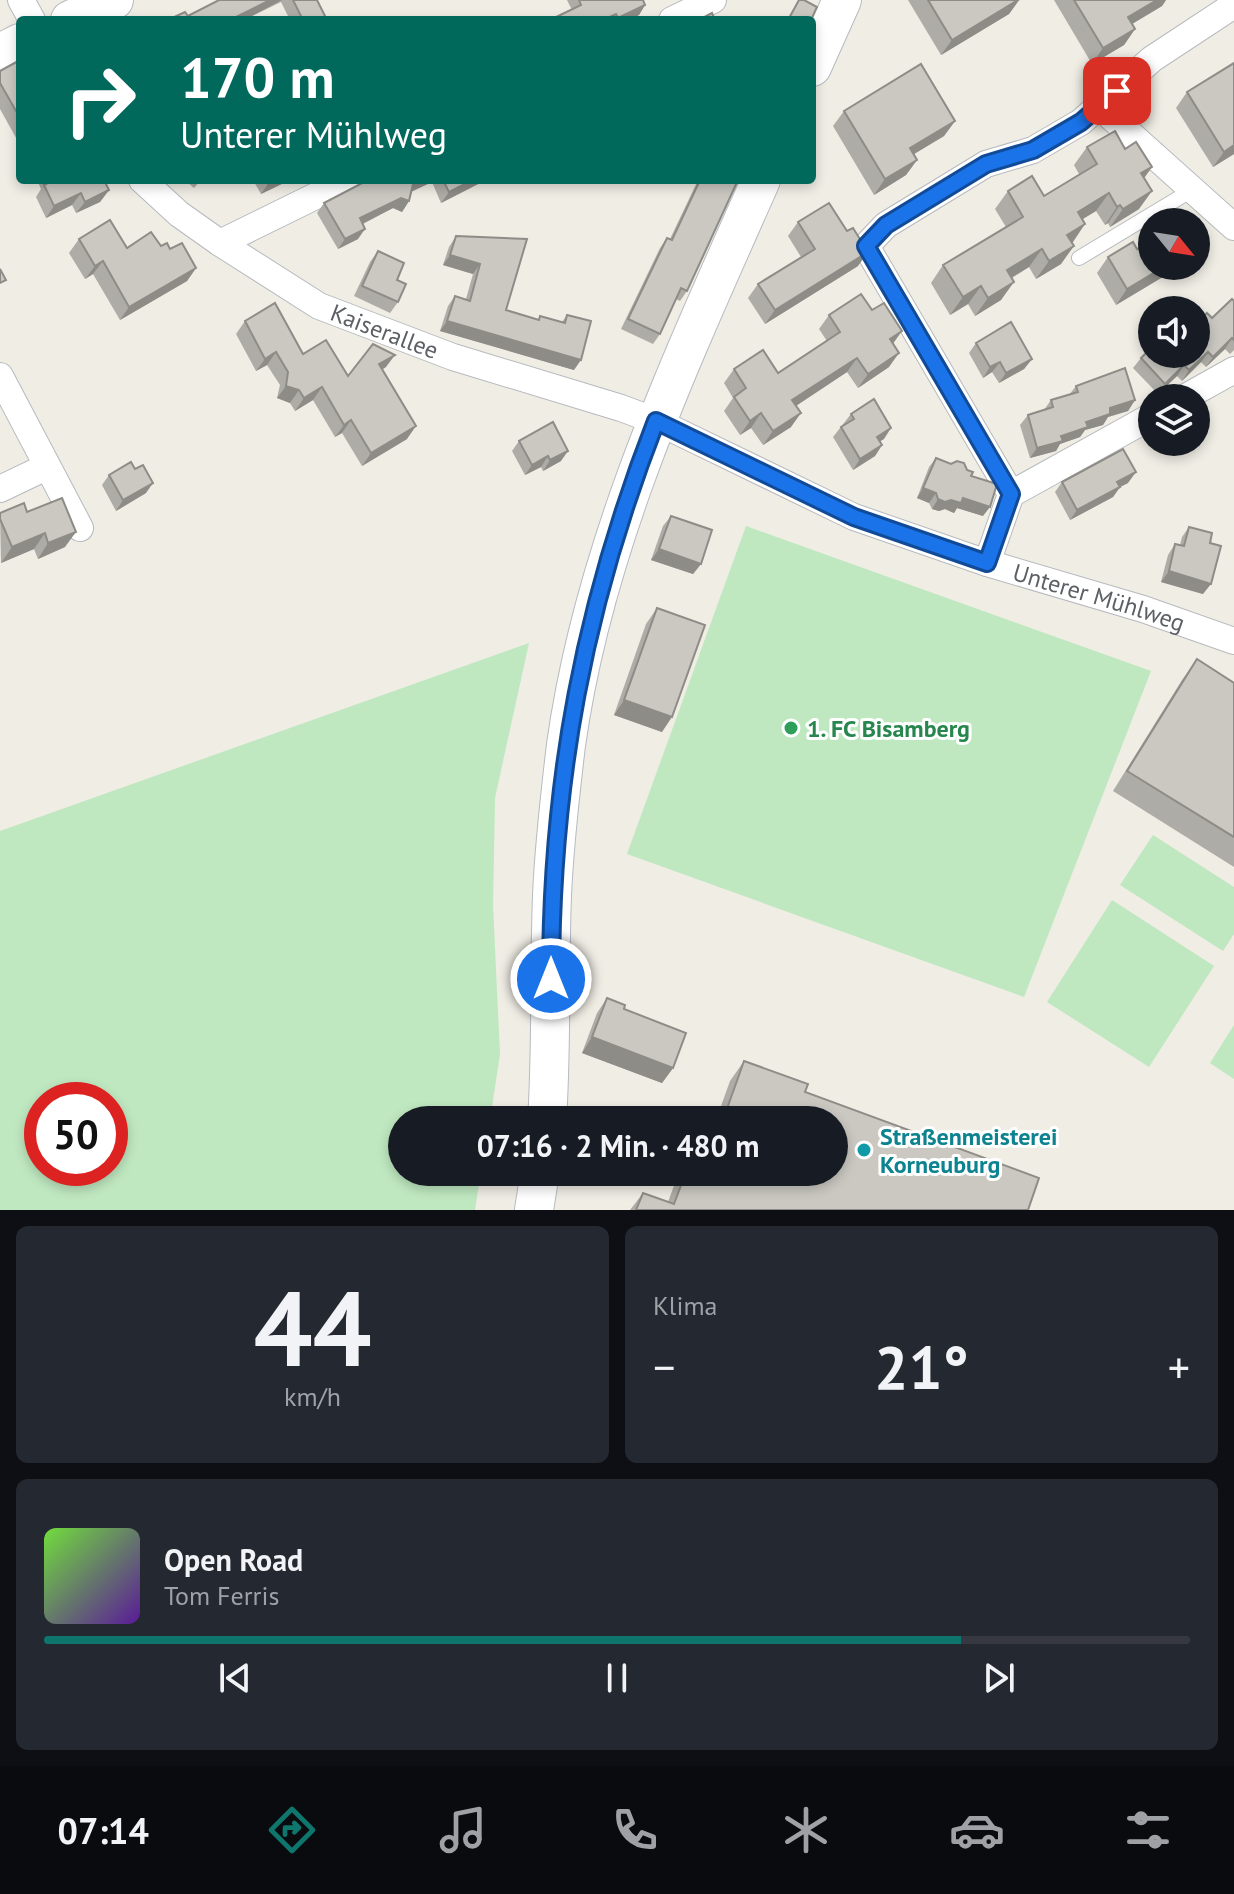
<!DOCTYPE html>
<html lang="de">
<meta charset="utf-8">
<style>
:root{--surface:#171b24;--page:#242831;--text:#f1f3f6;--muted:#9ea1a6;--line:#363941;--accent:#0f766e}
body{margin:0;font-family:"PT Sans",sans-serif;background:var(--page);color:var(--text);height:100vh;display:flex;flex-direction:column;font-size:30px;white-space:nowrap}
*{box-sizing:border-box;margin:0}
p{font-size:26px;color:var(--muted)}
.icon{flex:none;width:44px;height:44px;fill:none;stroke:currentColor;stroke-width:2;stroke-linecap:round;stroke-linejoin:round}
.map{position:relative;height:1210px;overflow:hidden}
.side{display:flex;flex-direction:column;gap:16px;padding:16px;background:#0d0f14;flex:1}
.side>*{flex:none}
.hud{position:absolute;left:16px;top:16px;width:800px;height:168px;border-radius:8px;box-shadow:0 4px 12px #0003;background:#00695c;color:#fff;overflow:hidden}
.needle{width:52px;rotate:120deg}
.controls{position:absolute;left:1138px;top:208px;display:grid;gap:16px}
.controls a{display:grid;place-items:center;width:72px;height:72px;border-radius:50%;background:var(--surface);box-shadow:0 4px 12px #0003;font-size:40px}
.speed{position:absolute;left:24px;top:1082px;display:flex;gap:16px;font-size:40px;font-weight:700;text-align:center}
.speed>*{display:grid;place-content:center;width:104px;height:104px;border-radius:50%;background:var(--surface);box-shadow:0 4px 12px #0003;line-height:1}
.speed .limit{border:12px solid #d22;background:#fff;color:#111}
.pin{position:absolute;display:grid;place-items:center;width:68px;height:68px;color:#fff;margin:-34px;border-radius:16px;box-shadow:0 4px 12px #0006}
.me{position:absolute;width:88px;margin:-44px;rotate:0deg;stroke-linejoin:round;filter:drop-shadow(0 0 6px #0008)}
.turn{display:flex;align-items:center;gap:28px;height:168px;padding:0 32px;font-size:36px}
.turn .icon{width:104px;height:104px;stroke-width:2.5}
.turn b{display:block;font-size:56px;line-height:68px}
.big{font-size:60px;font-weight:700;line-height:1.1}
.side .tile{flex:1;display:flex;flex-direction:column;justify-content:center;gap:12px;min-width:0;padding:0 28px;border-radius:12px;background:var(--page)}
.side .dial{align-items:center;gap:0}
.dial b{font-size:104px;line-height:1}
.song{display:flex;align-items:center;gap:24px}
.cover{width:96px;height:96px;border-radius:12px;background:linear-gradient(135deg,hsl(100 70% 55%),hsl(270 70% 35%))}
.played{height:8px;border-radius:4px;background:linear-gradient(90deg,var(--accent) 80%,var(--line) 80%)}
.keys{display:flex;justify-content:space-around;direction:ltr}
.heat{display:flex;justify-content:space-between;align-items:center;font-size:44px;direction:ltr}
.side .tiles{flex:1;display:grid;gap:16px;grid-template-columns:1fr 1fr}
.tile:last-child{grid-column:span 2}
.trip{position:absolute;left:388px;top:1106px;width:460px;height:80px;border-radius:40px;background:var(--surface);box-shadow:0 4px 12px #0003;font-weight:700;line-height:80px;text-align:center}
.menu{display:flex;height:128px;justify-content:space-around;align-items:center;background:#090b0e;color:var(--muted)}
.menu .icon{width:56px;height:56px}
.menu .on{color:var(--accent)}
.menu b{font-size:36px;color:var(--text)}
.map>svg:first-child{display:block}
</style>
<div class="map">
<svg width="1234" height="1210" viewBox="0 0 1234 1210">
<rect width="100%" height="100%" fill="#efede4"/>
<!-- green -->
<g fill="#bfe8c0" fill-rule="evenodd">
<polygon points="746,526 1151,671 1024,997 627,854"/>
<path d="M529,643L495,798L493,906L500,1054L490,1120H402V1172H481L475,1210H0V831ZM110,1100V1168H42V1100Z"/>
<polygon points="1153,835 1234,887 1234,934 1223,951 1120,885"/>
<polygon points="1112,900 1214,966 1149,1067 1047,1002"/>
<polygon points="1234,1025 1234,1079 1210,1063"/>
</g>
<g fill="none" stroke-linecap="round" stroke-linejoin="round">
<!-- lane casing -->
<g stroke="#b6babe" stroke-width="16">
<g id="lane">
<polyline points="1079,258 1192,190"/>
<polyline points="629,1172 638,1175"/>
</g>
</g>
<!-- street casing -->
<g stroke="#b6babe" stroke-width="28">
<g id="street">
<polyline points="21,0 32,20"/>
<polyline points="672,20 713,0"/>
<polyline points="1100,107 1234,227"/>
<path id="s1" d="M142,180L179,214L220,243L319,306L453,357L621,408L656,421L854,517L987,563L1143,609L1234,641"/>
<polyline points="220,243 348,180"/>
<polyline points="0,376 80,528"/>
<polyline points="1184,398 1234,370"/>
<polyline points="0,489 46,467"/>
<polyline points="1011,494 1152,416"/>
<polyline points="987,563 1011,494 866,246 886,225 986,164 1033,150 1081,122 1152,59 1234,5"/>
</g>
</g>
<!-- secondary casing -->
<g stroke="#b7bac1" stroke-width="40">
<g id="secondary">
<polyline points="70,20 114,0"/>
<polyline points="0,53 20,43"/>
<polyline points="812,67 842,0"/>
<path d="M547,1120C552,1045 549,971 552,896C554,846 560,795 566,745C594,545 680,363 761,180"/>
<polyline points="534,1210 540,1172"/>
</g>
</g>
<!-- lane -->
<use href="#lane" stroke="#fff" stroke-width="14"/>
<!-- street -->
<use href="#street" stroke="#fff" stroke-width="26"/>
<!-- secondary -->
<use href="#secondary" stroke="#fff" stroke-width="38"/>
</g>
<!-- wall -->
<g fill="#aeaca6">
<polygon points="219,0 317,0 327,20 290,20 281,2 244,20 170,20 185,12 188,16"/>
<polygon points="567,0 643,0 645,5 639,15 629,20 550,20 572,10"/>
<polygon points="908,0 1019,0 1009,14 941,55"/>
<polygon points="1054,0 1166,0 1162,6 1132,24 1135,29 1124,45 1092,64"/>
<polygon points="20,60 20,145 0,109 0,71"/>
<polygon points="1234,63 1234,154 1213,167 1176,108 1187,92"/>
<polygon points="844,111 955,121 944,136 914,154 917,160 906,175 874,195 833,126"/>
<polygon points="1087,147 1125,149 1152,167 1144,178 1139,209 1110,227 1108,223 1105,225 1096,211 1082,219 1061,264 1036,279 1029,267 1012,278 1001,300 975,316 968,304 950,315 931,283 943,265 1006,227 995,209 1008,191 1044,196 1079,174 1074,165"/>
<polygon points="37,180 104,180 109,190 100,202 76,213 72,205 46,218 36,197 41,189"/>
<polygon points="185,180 201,180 194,188"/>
<polygon points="253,180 290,180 261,194"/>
<polygon points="368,180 486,180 441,203 432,182 411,192 409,201 402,212 393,208 363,224 358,239 338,249 317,213 324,203"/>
<polygon points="698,180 738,180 687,291 680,301 676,299 660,334 653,344 621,329 660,248 667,238 670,239"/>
<polygon points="798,222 858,266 765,324 748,298 758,284 801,257 788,236"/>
<polygon points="456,236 527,239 506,310 538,320 540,316 562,322 567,315 574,370 440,331 448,306 455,296 466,299 473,274 443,265 449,247"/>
<polygon points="79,239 127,248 161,246 170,249 196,268 187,281 120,320 93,274 85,279 69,253"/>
<polygon points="1137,249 1152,266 1178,266 1176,269 1116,305 1097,273 1108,257"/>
<polygon points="378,251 397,280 398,302 390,313 354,296 370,262"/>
<polygon points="1234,301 1234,350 1230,354 1225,349 1206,367 1201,362 1182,381 1177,376 1158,394 1133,368 1141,358 1152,354 1212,318"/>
<polygon points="829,315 893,344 889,367 858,388 847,372 796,406 791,427 763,445 751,428 740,435 724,411 733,398 724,383 734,369 778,373 827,341 819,329"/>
<polygon points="245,321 303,354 348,376 386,367 382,369 407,439 362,466 342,433 335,437 313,400 295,411 290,403 277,398 280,385 267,365 256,371 236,334"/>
<polygon points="976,343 1032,359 1024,369 999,383 992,372 983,378 969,353"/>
<polygon points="1076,386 1135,400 1128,411 1108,417 1103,425 1085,430 1080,437 1060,444 1056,451 1030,458 1020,425 1028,415 1044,410 1051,400 1069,395"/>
<polygon points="851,414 884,439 880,441 882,445 875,456 853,470 833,437"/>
<polygon points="519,441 561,461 543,471 541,467 525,475 512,451"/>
<polygon points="936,458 967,470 971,476 983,516 957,508 954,513 945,509 939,511 932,509 929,503 917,498 929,467"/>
<polygon points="109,475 146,493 116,511 102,485"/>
<polygon points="1062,482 1128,483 1120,487 1113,497 1070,520 1055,492"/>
<polygon points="27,512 65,547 38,559 34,549 1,563 0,513"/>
<polygon points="671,516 701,564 693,574 651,560 663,526"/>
<polygon points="1189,527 1210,543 1203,594 1161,582 1168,555 1175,544 1180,545 1182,537"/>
<polygon points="657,608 662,732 614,715 646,624"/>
<polygon points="1197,659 1234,683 1234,867 1113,791 1182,680"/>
<polygon points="607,998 624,1009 673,1068 662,1083 582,1053 597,1013"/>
<polygon points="744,1061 805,1092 1028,1210 630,1210 643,1193 668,1202 679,1172 834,1172 834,1120 716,1120 730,1081"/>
</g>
<!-- shaded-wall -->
<g fill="#8d8c87">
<polygon points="270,0 282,0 244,20 230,20"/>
<polygon points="1018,0 1019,0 1009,14 941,55 952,40"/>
<polygon points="1157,0 1166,0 1162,6 1117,33 1128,17"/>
<polygon points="645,5 639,15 629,20 617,20"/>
<polygon points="1135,29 1124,45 1092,64 1103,48"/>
<polygon points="955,121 944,136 899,163 910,148"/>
<polygon points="1234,145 1234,154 1213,167 1224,152"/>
<polygon points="917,160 906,175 874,195 885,179"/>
<polygon points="1152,167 1139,185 1141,173"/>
<polygon points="276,180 290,180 261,194 268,184"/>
<polygon points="421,180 433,180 432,182 406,194 413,184"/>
<polygon points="473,180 486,180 441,203 449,192"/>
<polygon points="109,190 100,202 76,213 85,202"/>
<polygon points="1152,191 1139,209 1110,227 1123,209"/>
<polygon points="81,193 72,205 46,218 54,206"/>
<polygon points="1109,193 1096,211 1065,230 1078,212"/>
<polygon points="401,198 409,201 402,212 393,208 352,229 360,218"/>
<polygon points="1120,205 1108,223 1105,225 1117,207"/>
<polygon points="1085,224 1073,242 1054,253 1067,235"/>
<polygon points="365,229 358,239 338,249 345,239"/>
<polygon points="1074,246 1061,264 1036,279 1049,261"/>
<polygon points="1042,249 1029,267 994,288 1007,270"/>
<polygon points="868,252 858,266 765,324 775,310"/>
<polygon points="450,255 480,264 473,274 443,265"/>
<polygon points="103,261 93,274 85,279 95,266"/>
<polygon points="1165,266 1178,266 1176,269 1116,305 1127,289"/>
<polygon points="196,268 187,281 120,320 129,307"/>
<polygon points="1014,282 1001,300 975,316 988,298"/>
<polygon points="981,286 968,304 950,315 963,297"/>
<polygon points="447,321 581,360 574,370 440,331"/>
<polygon points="902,331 892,345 890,339"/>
<polygon points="1232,338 1225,349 1206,367 1213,357"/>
<polygon points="276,352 267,365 256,371 265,359"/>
<polygon points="1208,352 1201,362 1182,381 1189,370"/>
<polygon points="899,353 889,367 858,388 868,374"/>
<polygon points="395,355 386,367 371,377 379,364"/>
<polygon points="857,358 847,372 782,415 792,400"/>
<polygon points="1032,359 1024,369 999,383 1006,373"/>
<polygon points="1000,362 992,372 983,378 990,367"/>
<polygon points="1184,365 1177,376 1158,394 1165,384"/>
<polygon points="286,386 299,390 290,403 277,398"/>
<polygon points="322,387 313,400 295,411 304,398"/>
<polygon points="1135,400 1128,411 1108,417 1103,425 1085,430 1080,437 1060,444 1056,451 1030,458 1037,448 1110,408"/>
<polygon points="761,413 751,428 740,435 750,421"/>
<polygon points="801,413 791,427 763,445 773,431"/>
<polygon points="351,420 342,433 335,437 344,425"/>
<polygon points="416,426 407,439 362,466 371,453"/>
<polygon points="891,428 884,439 870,447 877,437"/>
<polygon points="882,445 875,456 853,470 860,459"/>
<polygon points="568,451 561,461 543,471 550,460"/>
<polygon points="548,456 541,467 525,475 532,465"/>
<polygon points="1136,472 1128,483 1120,487 1113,497 1070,520 1077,510 1117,482"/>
<polygon points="153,483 146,493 116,511 123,500"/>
<polygon points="923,488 936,493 929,503 917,498"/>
<polygon points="963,498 990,507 983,516 957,508 954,513 945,509 939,511 932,509 938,499"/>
<polygon points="76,532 65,547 38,559 48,543"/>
<polygon points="45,533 34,549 1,563 12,547"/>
<polygon points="659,549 701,564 693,574 651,560"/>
<polygon points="1169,571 1211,584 1203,594 1161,582"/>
<polygon points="624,700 672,717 662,732 614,715"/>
<polygon points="592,1037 673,1068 662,1083 582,1053"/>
</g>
<!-- building -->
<g fill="#cac8c1" stroke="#8d8c87" stroke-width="2">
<polygon points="219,0 270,0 230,20 170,19 185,12 188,16"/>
<polygon points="293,0 317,0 327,20 303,20"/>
<polygon points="579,0 643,0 645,5 618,18 616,14 603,20 550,20 581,5"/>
<polygon points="799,0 804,0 817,7 811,20 788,20"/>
<polygon points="928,0 1018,0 952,40"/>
<polygon points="1074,0 1157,0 1128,17 1135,29 1103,48"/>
<polygon points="712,13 715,20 699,20"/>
<polygon points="20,60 20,118 0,83 0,71"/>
<polygon points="1234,63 1234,145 1224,152 1187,92"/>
<polygon points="921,64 955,121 910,148 917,160 885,179 844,111"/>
<polygon points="1115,131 1125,149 1136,142 1152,167 1141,173 1152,191 1123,209 1120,205 1117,207 1109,193 1078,212 1085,224 1067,235 1074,246 1049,261 1042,249 1007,270 1014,282 988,298 981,286 963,297 943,265 1023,217 1008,191 1032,176 1044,196 1097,164 1087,147"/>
<polygon points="51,180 104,180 109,190 85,202 81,193 54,206 44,185 52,181"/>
<polygon points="266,180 276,180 268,184"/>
<polygon points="368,180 421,180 413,184 409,201 401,198 360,218 365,229 345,239 324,203"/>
<polygon points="443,180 473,180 449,192"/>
<polygon points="700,180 738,180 687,291 681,288 660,334 628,319 667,238 672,240"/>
<polygon points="829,203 847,231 853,228 868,252 775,310 758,284 815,249 798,222"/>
<polygon points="110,220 127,248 151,232 161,246 167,243 170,249 182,243 196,268 129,307 103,261 95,266 79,239"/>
<polygon points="456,236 527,239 506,310 539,320 540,316 565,323 567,315 591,321 581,360 447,321 455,296 470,301 480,264 450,255"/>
<polygon points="1152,240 1152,266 1165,266 1127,289 1108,257 1133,242 1137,249"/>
<polygon points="378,251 404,263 397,280 406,284 398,302 362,286"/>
<polygon points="0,269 6,280 0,283"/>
<polygon points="861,294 872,310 884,303 902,331 890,339 899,353 868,374 857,358 792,400 801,413 773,431 761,413 750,421 734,397 746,388 734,369 763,350 778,373 840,332 829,315"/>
<polygon points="1232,299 1234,301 1234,340 1232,338 1213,357 1208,352 1189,370 1184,365 1165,384 1141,358 1152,347 1152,354 1196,354 1196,324 1207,313 1212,318"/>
<polygon points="275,303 303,354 326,340 348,376 373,344 395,355 379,364 416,426 371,453 351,420 344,425 322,387 304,398 299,390 286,386 288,372 276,352 265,359 245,321"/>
<polygon points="1011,322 1032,359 1006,373 1000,362 990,367 976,343"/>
<polygon points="1125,368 1135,400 1110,408 1110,414 1086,422 1088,427 1061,436 1063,441 1037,448 1028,415 1053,407 1051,400 1078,392 1076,386"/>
<polygon points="874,399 891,428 877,437 882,445 860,459 841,427 854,419 851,414"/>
<polygon points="553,422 568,451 550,460 548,456 532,465 519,441"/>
<polygon points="1123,449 1136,472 1117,482 1120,487 1077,510 1062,482"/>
<polygon points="936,458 951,464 957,461 964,463 967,470 973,472 971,476 997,484 990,507 963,498 961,503 951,500 945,502 938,499 936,493 923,488"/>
<polygon points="131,462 135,469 143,465 153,483 123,500 109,475"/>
<polygon points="62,498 76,532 48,543 45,533 12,547 0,519 0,513 24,503 27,512"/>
<polygon points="671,516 712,530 701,564 659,549"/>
<polygon points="1189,527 1212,533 1210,543 1221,546 1211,584 1169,571 1175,544 1184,546"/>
<polygon points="657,608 705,625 672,717 624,700"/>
<polygon points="1197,659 1234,683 1234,837 1127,771"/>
<polygon points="607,998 625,1005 624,1009 686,1033 673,1068 592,1037"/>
<polygon points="744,1061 808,1084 805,1092 1039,1178 1028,1210 636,1210 643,1193 674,1204 686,1172 834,1172 834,1120 723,1120"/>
</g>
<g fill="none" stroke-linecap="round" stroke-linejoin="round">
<!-- route casing -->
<g stroke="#114b97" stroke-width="20">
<path id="route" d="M551,979C551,780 584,606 656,421L854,517L987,563L1011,494L866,246L886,225L986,164L1033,150L1081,122L1117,91"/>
</g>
<!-- route -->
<use href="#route" stroke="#1a73e8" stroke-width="14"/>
</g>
<!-- markers -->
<circle fill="#2e9e5b" stroke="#fff" stroke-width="3" cx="791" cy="728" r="8"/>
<circle fill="#0f9aa8" stroke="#fff" stroke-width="3" cx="864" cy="1150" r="8"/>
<g text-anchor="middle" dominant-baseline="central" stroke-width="6" stroke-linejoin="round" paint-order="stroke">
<!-- street labels -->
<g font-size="24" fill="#5c6065" stroke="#fff">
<text stroke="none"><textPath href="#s1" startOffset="288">Kaiserallee</textPath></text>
<text stroke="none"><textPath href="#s1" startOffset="1052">Unterer Mühlweg</textPath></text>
</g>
<!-- leisure labels -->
<g font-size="24" font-weight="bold" fill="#27864d" stroke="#fff" text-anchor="start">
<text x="807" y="728">1. FC Bisamberg</text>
</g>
<!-- culture labels -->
<g font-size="24" font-weight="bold" fill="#0d838f" stroke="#fff" text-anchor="start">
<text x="880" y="1136">Straßenmeisterei<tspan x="880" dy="28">Korneuburg</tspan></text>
</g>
</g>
</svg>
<div class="controls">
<a><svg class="needle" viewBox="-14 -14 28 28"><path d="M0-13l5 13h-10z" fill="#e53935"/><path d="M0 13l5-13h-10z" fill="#9ea1a6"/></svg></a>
<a><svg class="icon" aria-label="sound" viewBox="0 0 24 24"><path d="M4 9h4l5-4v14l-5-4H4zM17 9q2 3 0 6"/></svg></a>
<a><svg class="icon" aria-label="layers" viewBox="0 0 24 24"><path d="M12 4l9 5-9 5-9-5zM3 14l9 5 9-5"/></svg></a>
</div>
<div class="speed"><div class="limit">50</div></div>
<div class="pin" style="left:1117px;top:91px;background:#d93025"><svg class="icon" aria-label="arrive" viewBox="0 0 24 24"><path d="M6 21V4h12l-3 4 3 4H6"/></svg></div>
<svg class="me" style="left:551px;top:979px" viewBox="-20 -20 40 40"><circle r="17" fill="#1a73e8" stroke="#fff" stroke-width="3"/><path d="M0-11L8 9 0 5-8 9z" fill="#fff"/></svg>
<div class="trip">07:16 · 2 Min. · 480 m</div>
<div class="hud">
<div class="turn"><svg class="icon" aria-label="right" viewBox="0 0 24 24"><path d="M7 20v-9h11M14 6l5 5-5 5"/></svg><div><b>170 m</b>Unterer Mühlweg</div></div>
</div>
</div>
<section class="side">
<div class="tiles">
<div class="tile dial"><b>44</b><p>km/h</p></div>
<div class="tile"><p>Klima</p>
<div class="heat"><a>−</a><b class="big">21°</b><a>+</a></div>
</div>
<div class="tile">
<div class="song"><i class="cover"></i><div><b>Open Road</b><p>Tom Ferris</p></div></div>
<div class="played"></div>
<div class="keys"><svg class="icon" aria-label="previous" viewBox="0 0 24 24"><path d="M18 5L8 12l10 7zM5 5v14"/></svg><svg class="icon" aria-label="pause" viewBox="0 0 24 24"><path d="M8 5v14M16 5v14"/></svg><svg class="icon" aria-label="next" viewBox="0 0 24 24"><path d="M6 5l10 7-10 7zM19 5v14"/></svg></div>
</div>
</div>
</section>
<nav class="menu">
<b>07:14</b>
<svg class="icon on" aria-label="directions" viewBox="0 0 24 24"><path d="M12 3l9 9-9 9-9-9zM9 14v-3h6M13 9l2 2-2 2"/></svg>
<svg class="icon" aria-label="music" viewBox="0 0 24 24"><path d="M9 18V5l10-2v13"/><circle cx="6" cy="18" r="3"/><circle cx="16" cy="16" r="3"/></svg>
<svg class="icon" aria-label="phone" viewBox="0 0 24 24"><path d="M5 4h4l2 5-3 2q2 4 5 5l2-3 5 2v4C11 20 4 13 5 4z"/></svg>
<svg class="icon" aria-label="climate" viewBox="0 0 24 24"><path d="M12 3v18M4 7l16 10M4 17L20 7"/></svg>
<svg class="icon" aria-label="car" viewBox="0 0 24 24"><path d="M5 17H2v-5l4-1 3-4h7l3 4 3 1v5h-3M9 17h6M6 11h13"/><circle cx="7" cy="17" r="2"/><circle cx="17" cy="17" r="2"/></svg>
<svg class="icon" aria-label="filters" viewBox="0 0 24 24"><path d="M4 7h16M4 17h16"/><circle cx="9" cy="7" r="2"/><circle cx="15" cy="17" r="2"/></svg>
</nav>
